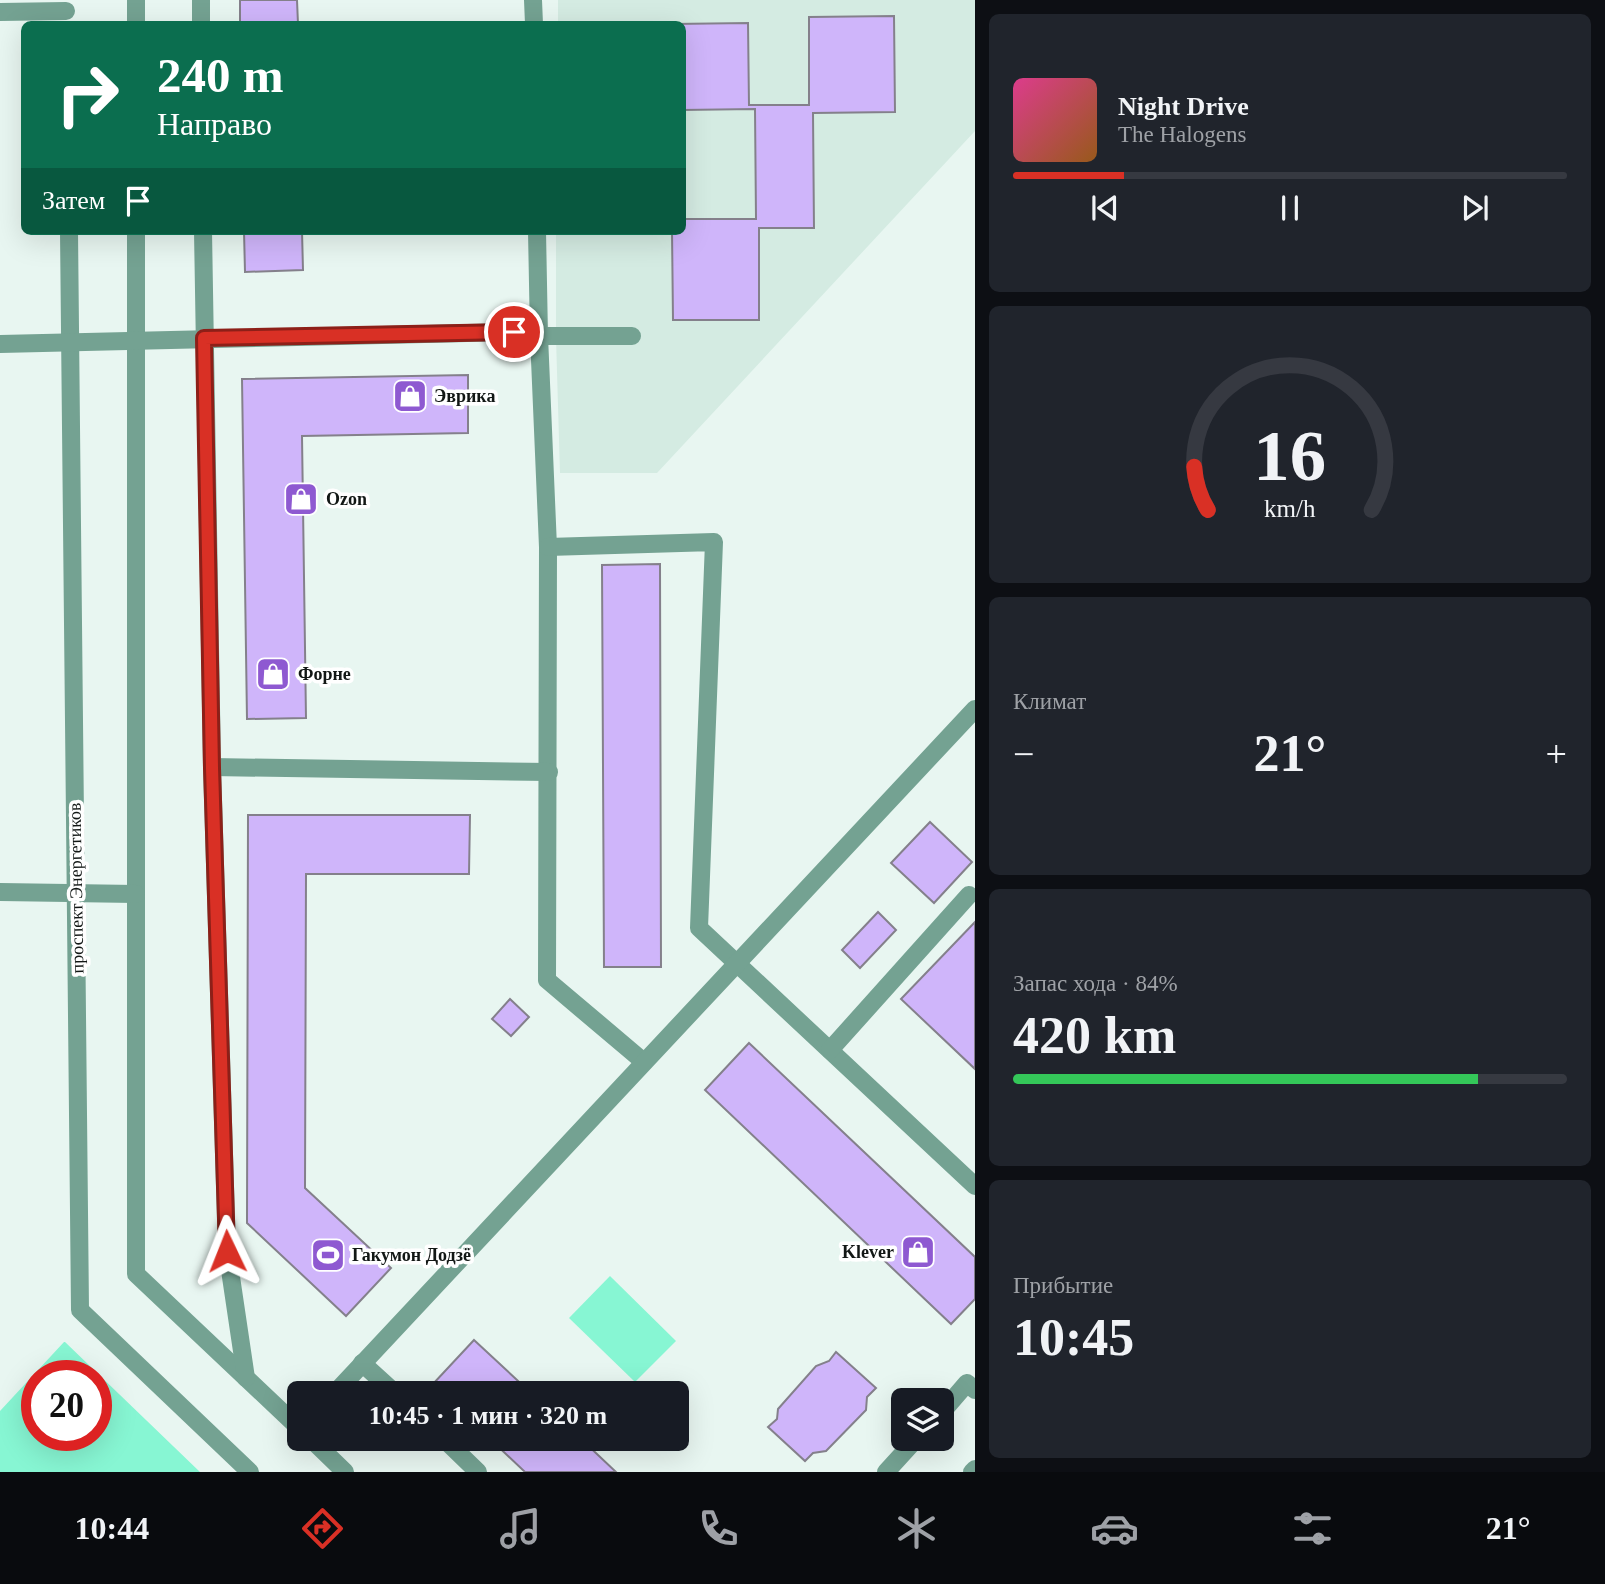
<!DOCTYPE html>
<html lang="ru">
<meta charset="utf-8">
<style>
:root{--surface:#171b24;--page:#20242c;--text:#f1f3f6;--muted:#9ea1a6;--line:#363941;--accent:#d93025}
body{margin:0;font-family:"Times New Roman",serif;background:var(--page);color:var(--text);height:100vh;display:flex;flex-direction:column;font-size:26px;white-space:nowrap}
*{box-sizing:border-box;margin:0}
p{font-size:23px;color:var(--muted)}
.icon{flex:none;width:38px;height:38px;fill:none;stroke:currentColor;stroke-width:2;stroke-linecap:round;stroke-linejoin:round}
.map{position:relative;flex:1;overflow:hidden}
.panel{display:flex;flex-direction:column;gap:14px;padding:14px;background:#0d0f14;width:630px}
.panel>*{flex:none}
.hud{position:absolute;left:21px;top:21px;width:665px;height:214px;border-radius:10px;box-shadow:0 7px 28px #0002;background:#0b6e4f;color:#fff;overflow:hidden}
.tools{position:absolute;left:891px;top:1388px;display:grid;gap:14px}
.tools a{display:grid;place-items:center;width:63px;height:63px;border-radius:10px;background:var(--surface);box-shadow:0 7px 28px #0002;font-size:35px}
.speed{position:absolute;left:21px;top:1360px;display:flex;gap:14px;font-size:35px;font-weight:700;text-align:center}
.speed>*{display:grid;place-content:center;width:91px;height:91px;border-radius:50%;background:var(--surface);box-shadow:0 7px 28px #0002;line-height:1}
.speed .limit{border:10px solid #d22;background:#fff;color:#111}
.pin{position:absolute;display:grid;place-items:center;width:60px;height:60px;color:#fff;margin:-30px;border:4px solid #fff;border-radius:50%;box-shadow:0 2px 7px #0007}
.me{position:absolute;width:77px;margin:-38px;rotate:358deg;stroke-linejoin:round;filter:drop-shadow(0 0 5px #0008)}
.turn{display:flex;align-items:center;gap:24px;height:147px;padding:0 21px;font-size:32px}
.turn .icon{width:91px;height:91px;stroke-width:2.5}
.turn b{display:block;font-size:49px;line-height:60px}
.then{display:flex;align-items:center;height:66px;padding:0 21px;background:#0003;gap:14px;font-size:26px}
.big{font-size:52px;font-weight:700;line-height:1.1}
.panel .tile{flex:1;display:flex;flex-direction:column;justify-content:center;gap:10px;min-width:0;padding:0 24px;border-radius:10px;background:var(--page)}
.panel .dial{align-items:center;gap:0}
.dial svg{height:182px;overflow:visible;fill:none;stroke:var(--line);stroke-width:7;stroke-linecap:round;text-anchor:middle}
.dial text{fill:var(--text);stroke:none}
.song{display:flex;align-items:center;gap:21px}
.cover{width:84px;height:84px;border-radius:10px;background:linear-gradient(135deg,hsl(330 70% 55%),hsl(30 70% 35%))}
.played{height:7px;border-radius:4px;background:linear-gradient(90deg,var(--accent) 20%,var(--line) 20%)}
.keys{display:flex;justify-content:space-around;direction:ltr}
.heat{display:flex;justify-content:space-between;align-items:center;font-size:38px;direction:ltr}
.charge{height:10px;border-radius:5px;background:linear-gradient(90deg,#34c759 84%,var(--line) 0)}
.trip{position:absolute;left:287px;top:1381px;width:402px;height:70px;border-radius:10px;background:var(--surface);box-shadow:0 7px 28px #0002;font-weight:700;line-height:70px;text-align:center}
.menu{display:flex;height:112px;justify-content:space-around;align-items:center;background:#090b0e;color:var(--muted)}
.menu .icon{width:49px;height:49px}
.menu .current{color:var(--accent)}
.menu b{font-size:32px;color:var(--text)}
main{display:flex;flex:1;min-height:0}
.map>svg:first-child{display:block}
</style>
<main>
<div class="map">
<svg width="975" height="1472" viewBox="0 0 975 1472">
<rect width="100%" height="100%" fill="#e8f6f1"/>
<!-- built -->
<polygon fill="#d4ebe2" points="558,0 975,0 975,131 657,473 560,473 556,338 556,231 682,231 682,24 558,24"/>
<!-- green -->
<g fill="#87f6d3" fill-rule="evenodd">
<polygon points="610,1276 676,1341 635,1382 569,1318"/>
<path d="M64,1342H65L200,1472H0V1411ZM37,1376H96V1435H37Z"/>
</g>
<!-- building -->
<g fill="#cfb5fa" stroke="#84808b" stroke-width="2">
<polygon points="240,0 297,0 298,24 240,24"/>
<polygon points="894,16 895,112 813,113 814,228 759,228 759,320 673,320 672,231 682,231 682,219 756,219 755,109 682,110 682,24 672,24 748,23 749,105 809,105 809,17"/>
<polygon points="244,231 302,231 303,270 245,272"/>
<polygon points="468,375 468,433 302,436 306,718 247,719 242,379"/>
<polygon points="660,564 661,967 604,967 602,565"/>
<polygon points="248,815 470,815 469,874 306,874 305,1188 391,1268 346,1316 247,1223"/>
<polygon points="930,822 972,862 934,903 891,863"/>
<polygon points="878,912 896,930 860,968 842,950"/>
<polygon points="975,922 975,1069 901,999"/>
<polygon points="510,999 529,1017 511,1036 492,1019"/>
<polygon points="749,1043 975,1257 975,1299 951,1324 705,1090"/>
<polygon points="474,1340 531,1393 440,1393 432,1385"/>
<polygon points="836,1352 876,1388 867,1397 866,1410 826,1451 813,1453 805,1461 768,1427 777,1419 778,1409 816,1366 829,1361"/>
<polygon points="489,1438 580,1438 616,1472 525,1472"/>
</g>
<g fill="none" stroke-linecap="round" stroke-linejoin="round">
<!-- minor -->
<g stroke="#74a292" stroke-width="18">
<polyline points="136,0 136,24"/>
<polyline points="201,0 201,24"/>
<polyline points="533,0 534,24"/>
<polyline points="0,12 66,11"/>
<polyline points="69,231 80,1310 250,1472"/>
<polyline points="136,231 136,1274 299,1428"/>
<polyline points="203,231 212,767 227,1250 246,1378"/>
<polyline points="537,231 539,336 632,336"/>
<polyline points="0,344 514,332 539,336 548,547 547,980 644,1062"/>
<polyline points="548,547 714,542 699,928 975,1186"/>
<polyline points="212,767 549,772"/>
<polyline points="0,892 136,894"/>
<polyline points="830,1050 969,895"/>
<polyline points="362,1363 395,1393"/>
<polyline points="335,1393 975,709"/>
<polyline points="942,1412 967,1383 975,1390"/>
<polyline points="310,1438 345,1472"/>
<polyline points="443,1438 478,1472"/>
<polyline points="886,1472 917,1438"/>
<polyline points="972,1472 975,1469"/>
</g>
</g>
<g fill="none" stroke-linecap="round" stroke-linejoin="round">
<!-- route casing -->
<g stroke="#8d1f18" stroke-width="18">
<polyline id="route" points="227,1251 212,768 204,338 514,332"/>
</g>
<!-- route -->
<use href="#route" stroke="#d93025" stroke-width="12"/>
</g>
<!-- icons -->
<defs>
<g id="shop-square" transform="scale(1.75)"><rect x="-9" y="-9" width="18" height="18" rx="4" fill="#8e59d1" stroke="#fff"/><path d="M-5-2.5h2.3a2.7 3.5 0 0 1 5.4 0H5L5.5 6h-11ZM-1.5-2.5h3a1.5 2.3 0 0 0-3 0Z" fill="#fff"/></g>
<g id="stadium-square" transform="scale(1.75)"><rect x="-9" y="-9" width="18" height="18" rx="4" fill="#8e59d1" stroke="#fff"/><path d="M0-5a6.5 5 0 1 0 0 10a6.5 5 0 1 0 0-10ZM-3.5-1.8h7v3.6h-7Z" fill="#fff"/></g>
</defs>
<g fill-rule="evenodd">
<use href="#shop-square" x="410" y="396"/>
<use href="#shop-square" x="301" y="499"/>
<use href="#shop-square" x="273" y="674"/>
<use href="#shop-square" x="918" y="1252"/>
<use href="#stadium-square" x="328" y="1255"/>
</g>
<g text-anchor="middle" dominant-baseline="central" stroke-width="7" stroke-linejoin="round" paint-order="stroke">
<!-- poi labels -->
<g font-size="18" font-weight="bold" fill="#121715" stroke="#fff" text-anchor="start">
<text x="434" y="396">Эврика</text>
<text x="326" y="499">Ozon</text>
<text x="298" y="674">Форне</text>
<text x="894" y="1252" text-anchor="end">Klever</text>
<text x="352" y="1255">Гакумон Додзё</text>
</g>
<!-- street labels -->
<g font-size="18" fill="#121715" stroke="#fff">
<text transform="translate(76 888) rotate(-91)">проспект Энергетиков</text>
</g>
</g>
</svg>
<div class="tools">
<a><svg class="icon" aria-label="layers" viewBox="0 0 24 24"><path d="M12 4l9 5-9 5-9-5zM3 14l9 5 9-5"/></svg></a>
</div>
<div class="speed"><div class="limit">20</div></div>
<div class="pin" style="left:514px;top:332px;background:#d93025"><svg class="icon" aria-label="arrive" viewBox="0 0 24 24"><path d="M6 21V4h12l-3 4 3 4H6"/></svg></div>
<svg class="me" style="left:227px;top:1251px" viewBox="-20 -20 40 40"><path d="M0-17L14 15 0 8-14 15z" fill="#d93025" stroke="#fff" stroke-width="4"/></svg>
<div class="trip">10:45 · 1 мин · 320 m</div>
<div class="hud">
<div class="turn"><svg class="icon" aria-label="right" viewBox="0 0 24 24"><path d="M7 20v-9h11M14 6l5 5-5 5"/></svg><div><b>240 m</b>Направо</div></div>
<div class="then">Затем<svg class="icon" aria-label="arrive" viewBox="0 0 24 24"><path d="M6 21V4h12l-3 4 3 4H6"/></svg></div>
</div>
</div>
<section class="panel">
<div class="tile">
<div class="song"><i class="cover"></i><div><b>Night Drive</b><p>The Halogens</p></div></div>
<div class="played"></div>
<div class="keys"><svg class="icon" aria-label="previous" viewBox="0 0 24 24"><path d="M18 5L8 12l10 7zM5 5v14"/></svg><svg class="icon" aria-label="pause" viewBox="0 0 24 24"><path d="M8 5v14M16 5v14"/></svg><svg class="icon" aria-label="next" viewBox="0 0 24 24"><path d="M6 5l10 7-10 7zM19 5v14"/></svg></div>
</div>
<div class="tile dial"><svg viewBox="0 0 100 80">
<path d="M14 69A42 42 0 1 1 86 69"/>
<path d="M14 69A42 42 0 0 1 8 50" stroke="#d93025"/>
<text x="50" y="56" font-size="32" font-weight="700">16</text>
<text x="50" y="72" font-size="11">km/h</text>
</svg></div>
<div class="tile"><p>Климат</p>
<div class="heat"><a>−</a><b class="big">21°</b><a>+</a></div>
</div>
<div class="tile"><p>Запас хода · 84%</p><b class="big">420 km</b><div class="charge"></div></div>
<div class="tile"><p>Прибытие</p><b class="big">10:45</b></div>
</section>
</main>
<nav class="menu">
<b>10:44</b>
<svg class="icon current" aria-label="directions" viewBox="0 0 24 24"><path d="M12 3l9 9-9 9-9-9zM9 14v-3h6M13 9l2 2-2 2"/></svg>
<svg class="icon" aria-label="music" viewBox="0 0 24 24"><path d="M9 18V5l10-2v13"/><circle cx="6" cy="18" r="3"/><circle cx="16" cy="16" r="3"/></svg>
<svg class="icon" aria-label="phone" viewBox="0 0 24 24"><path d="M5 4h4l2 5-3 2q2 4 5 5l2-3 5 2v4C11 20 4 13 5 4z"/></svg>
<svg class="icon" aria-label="climate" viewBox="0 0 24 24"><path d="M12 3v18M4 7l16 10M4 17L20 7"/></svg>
<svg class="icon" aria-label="car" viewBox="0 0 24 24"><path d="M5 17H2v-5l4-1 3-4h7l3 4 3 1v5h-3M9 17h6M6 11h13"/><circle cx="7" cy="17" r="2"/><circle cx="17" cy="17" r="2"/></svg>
<svg class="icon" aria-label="filters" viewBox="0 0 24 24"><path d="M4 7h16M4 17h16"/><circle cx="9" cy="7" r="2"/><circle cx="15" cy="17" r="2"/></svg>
<b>21°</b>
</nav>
